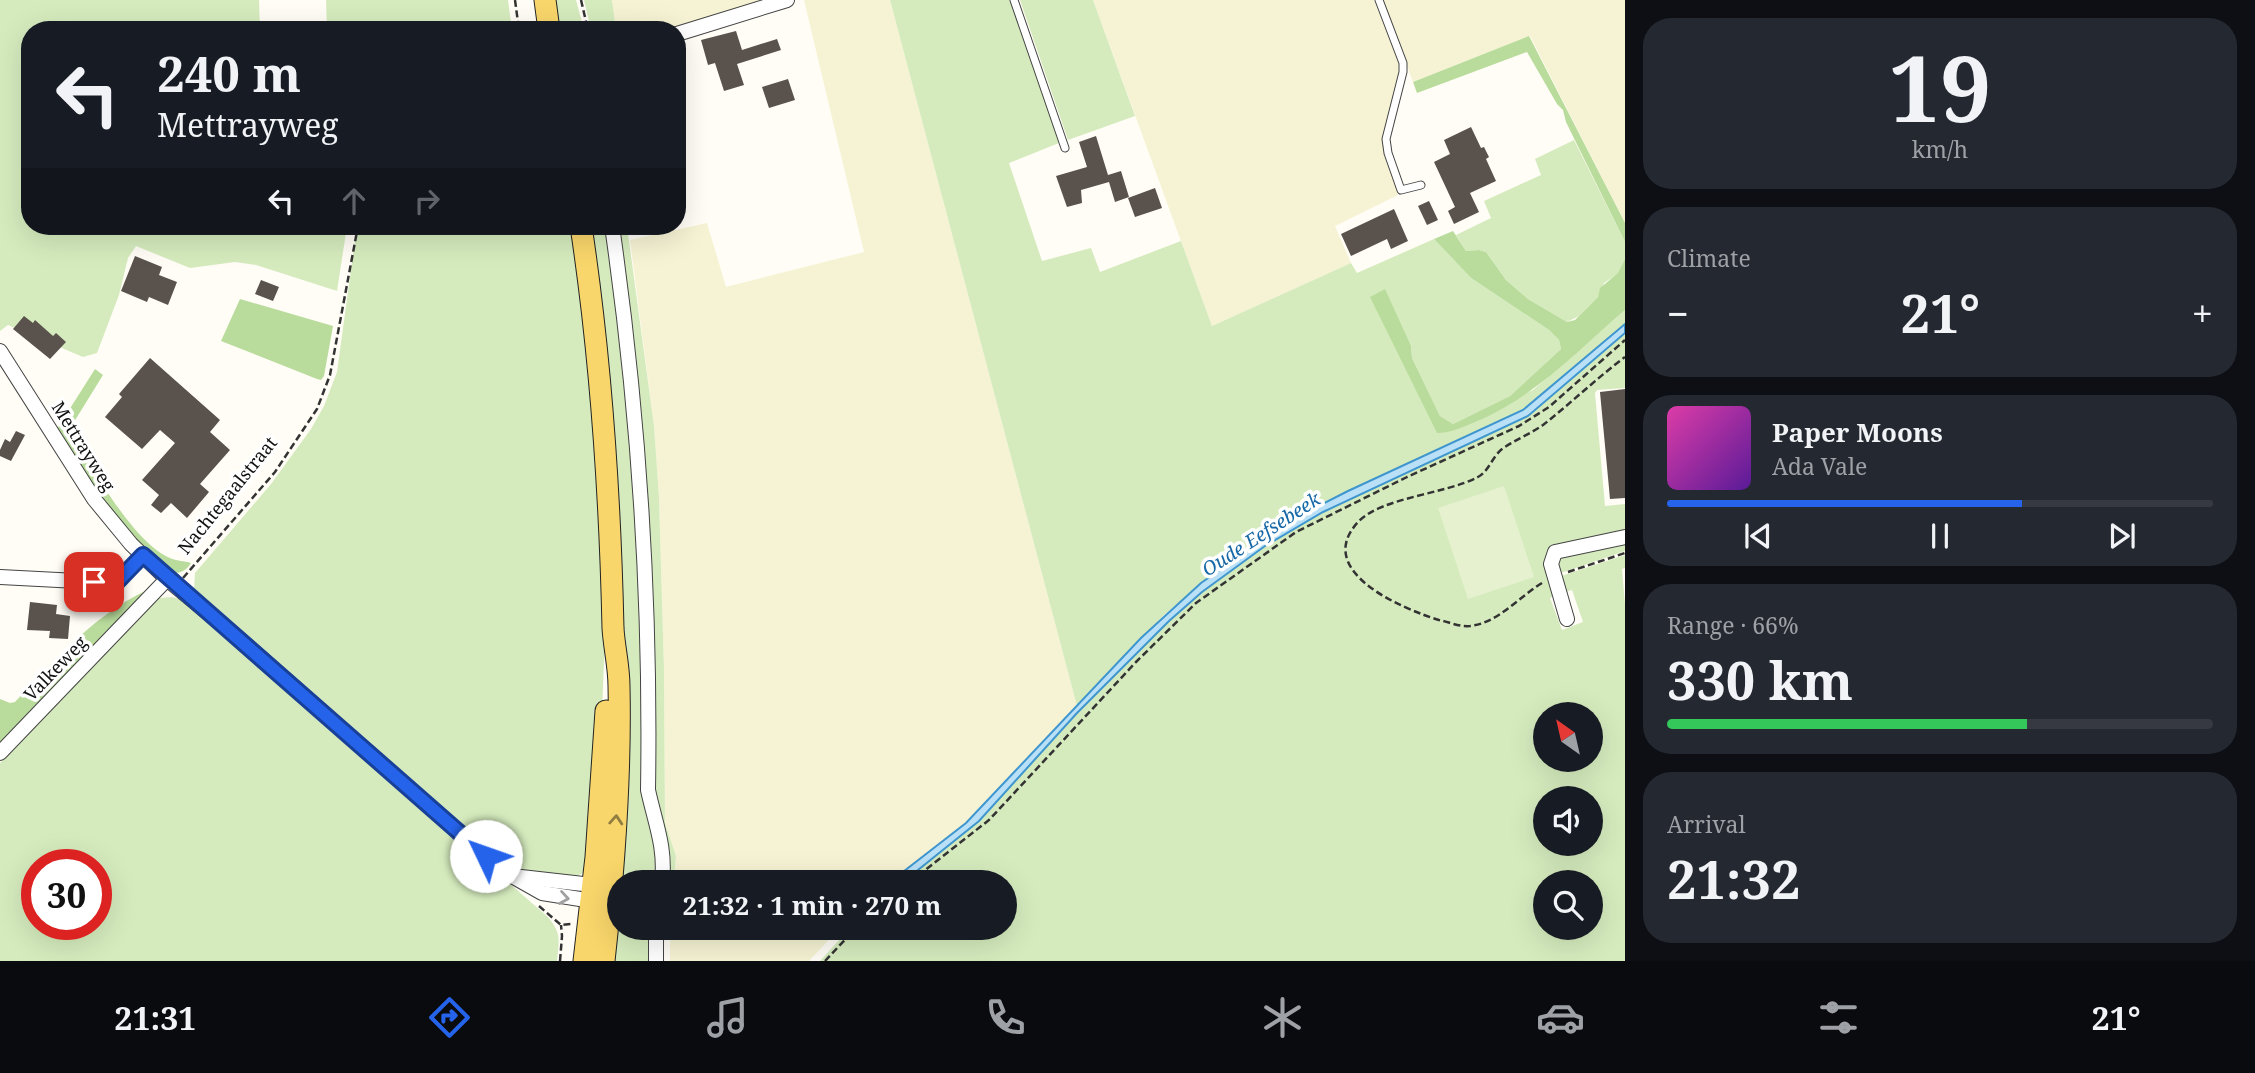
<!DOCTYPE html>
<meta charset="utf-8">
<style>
:root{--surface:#171b24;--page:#242831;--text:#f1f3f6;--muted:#9ea1a6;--line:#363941;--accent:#2563eb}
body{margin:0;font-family:"Noto Serif",serif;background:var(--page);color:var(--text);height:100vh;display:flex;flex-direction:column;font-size:26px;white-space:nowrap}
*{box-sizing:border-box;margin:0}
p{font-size:23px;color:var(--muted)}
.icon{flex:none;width:38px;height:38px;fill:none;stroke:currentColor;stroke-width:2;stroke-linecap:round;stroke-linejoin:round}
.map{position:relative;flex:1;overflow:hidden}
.drawer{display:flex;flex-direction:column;gap:18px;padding:18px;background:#0d0f14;width:630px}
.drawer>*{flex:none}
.hud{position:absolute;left:21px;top:21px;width:665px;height:214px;border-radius:28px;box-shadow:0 7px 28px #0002;background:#171b24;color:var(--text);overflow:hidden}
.needle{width:46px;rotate:326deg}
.fabs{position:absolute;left:1533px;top:702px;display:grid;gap:14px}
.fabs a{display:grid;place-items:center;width:70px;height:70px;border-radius:50%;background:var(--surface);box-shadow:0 7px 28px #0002;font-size:35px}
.speed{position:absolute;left:21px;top:849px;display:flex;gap:14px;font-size:35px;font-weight:700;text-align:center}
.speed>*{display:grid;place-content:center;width:91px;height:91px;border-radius:50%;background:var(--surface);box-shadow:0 7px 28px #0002;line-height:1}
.speed .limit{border:10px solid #d22;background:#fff;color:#111}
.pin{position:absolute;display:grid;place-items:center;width:60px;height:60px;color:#fff;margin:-30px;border-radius:14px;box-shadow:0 4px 10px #0006}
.me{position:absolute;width:77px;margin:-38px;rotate:312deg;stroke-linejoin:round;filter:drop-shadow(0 0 5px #0008)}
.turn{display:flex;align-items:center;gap:24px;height:147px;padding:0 21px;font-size:32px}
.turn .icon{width:91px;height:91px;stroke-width:2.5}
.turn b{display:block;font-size:49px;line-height:60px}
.lanes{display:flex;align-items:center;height:66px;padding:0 21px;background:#0003;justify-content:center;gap:35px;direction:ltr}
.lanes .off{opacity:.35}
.big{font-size:52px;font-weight:700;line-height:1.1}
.drawer .card{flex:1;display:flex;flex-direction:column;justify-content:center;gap:10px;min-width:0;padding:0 24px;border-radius:28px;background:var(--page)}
.drawer .dial{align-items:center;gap:0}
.dial b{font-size:91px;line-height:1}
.song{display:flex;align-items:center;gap:21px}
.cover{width:84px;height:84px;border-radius:10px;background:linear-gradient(135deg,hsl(320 70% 55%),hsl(270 70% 35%))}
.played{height:7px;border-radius:4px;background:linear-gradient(90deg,var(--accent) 65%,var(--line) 65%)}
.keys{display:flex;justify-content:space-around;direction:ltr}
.heat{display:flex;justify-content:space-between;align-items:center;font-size:38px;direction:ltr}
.charge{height:10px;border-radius:5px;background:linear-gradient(90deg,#34c759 66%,var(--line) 0)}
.trip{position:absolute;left:607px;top:870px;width:410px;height:70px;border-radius:35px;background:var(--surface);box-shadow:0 7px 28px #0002;font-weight:700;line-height:70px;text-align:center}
.menu{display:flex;height:112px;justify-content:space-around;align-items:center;background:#090b0e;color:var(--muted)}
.menu .icon{width:49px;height:49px}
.menu .on{color:var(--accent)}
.menu b{font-size:32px;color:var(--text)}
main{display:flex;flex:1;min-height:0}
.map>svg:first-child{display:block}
</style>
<main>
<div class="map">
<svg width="1625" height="961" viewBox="0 0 1625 961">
<rect width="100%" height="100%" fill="#fffdf5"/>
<!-- farmland -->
<g fill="#f6f3d4">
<polygon points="612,0 761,0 668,30 616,30"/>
<polygon points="804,0 890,0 1077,706 966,823 890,882 674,882 676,856 665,823 664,669 659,497 654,426 630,240 707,223 726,287 864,252"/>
<polygon points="1093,0 1374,0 1400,66 1382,140 1385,157 1398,195 1335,226 1351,263 1212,326"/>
<polygon points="1383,0 1625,0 1625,223 1530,36 1413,82"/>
<polygon points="670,928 840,928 809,961 670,961"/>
</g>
<!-- green -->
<g fill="#d5ebbd" fill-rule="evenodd">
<polygon points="0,0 259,0 260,30 30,30 30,226 347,226 337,291 256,265 235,262 190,268 136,246 128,258 119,295 97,353 83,357 8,325 0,331"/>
<polygon points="326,0 508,0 512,30 327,30"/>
<polygon points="552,0 576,0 584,30 556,30"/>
<polygon points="584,0 612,0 616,30 591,30"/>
<polygon points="890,0 1010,0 1059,143 1009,163 1042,261 1091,248 1100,272 1181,241 1212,326 1351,263 1357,273 1434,239 1471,278 1549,330 1559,340 1561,349 1510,396 1453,424 1440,416 1412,358 1411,346 1371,297 1438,433 1533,390 1625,310 1625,324 1523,410 1320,505 1276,530 1220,569 1165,614 1077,706"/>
<polygon points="1020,0 1093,0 1135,116 1068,140"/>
<polygon points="1574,140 1625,242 1625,259 1619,273 1604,283 1598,297 1579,316 1567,322 1528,299 1506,280 1486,252 1479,250 1466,251 1456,235 1491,218 1484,201 1541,175 1535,159"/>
<polygon points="357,226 574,226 591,354 605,635 602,713 584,872 576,877 528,872 488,850 194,590 195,573 271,484 311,429 324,406 337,372"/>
<path d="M589,226H606C623,350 635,472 640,597C642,663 641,728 643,794C644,824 665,852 652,882H626L620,875Z"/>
<polygon points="617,226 627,226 654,426 659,497 664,669 665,823 676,856 674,882 666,882 654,801 646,486 641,411"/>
<path d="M1625,333V388L1597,390L1595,393L1605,506L1625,504V533L1556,549L1554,596L1550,598L1562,630L1583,622L1572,590L1562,593L1558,577L1625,555V568L1622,569L1625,604V961H820L850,928H1004V882H903L979,821L1077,713L1169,621L1202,592L1265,546L1323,512L1528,416ZM1545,714H1591V760H1545ZM1545,798H1591V844H1545ZM1545,882H1591V928H1545Z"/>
<polygon points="1625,541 1625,551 1558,574 1556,568 1561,556"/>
<path d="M172,597L182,600L197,612L548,917C562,934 559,940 557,961H0V763L144,609L159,598ZM37,864H96V924H37Z"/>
<polygon points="611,930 650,934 650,961 610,961"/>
</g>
<!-- forest -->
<g fill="#b9dc9c">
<polygon points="1529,36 1625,223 1625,242 1566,122 1563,110 1557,104 1527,52 1417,93 1413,82"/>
<path d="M1453,231L1466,251L1479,250L1486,252L1506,280L1528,299L1567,322L1575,320L1598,297L1600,288L1618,273L1625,259V310C1576,352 1530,402 1468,425C1458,429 1449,433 1437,433L1370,297L1385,289L1411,346L1412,358L1440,416L1453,424L1510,396L1561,349L1559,340L1549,330L1471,278L1434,239Z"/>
<polygon points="240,299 333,326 324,376 321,380 317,379 221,341"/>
<path d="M95,369L103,375L69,430C90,464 133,543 170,558C176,561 185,561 191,563C186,571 179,575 169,572L114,518L57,429Z"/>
<path d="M145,591L0,746V699L10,703L15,702C54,661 93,616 145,591Z"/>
</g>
<!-- pitch -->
<polygon fill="#e6f2cf" points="1504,486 1534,577 1468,599 1438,508"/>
<!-- water -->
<polygon fill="#b9e0f7" stroke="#3f96cf" stroke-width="2" points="1625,324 1625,333 1528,416 1323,512 1265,546 1202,592 1169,621 1077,713 979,821 903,882 890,882 966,823 1141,638 1201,583 1295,518 1348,491 1523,410"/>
<!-- building -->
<g fill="#5a524d">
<polygon points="736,31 742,50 777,39 781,50 737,64 744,85 724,91 715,63 708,65 701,40"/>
<polygon points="788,79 795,100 769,108 762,87"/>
<polygon points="1471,127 1481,148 1484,147 1489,157 1486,159 1496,181 1470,193 1479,212 1454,224 1448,211 1455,207 1434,162 1450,154 1444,140"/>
<polygon points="1096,136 1108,175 1121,171 1129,197 1115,202 1109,182 1081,190 1082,203 1067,207 1056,176 1087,167 1079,142"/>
<polygon points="1155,188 1162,208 1135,217 1128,198"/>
<polygon points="1429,201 1438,220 1427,225 1418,206"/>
<polygon points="1394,209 1408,241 1391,249 1387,239 1351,256 1341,234"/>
<polygon points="135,256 162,267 159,275 177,282 168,305 149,297 147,302 121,291"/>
<polygon points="261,280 279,287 273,301 255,294"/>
<polygon points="24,316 33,323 35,320 53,336 56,333 66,342 50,359 13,329"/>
<polygon points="150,358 220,420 210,432 230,450 200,484 209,492 187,518 171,503 161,513 151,505 159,495 142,480 175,443 160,430 142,449 105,417 122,397 119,394"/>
<polygon points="1625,389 1625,498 1610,499 1600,392"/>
<polygon points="16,431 25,435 11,461 0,456 0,450 5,439 10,442"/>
<polygon points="30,602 57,605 56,614 70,616 68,639 49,638 50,631 27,630"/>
</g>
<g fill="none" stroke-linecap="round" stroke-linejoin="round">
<!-- lane casing -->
<g stroke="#444" stroke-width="9">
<g id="lane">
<polyline points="1014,0 1065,148"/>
<polyline points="1379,0 1403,63 1403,72 1386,139 1388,153 1401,190 1421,185"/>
</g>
</g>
<!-- street casing -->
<g stroke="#444" stroke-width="16">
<g id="street">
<polyline points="677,34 787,0"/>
<path d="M612,226C639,413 651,601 648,790C655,823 666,847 662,882"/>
<polyline points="0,351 94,499 131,544 167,579 243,642 486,856 512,876 542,893 599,902"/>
<polyline points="0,577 116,583 143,555"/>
<polyline points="1567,619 1551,564 1555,552 1625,537"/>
<polyline points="0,753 167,579"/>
<polyline points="521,877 601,886"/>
<polyline points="656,961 656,928"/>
</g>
</g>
<!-- primary casing -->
<g stroke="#222" stroke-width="23">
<g id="primary">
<polyline points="545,0 549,30"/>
<path d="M581,226C601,359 610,493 613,628C614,647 619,666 619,686C621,778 614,870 604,961"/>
<polyline points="584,961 596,857 606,711"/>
</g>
</g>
<!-- path -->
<g stroke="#333" stroke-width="2.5" stroke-dasharray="7 3.5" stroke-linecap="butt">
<polyline points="515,0 519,30"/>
<polyline points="581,0 588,30"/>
<polyline points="1568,572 1625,553"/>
<polyline points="183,578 275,472 317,409 330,375 358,226"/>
<path d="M1542,583C1519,597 1498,623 1470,626C1459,627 1449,622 1439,620C1403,609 1311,571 1359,521C1383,497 1446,494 1478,477C1489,471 1492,457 1502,449C1515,440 1530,434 1543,425C1571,403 1597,378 1625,357"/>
<polyline points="910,882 989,820 1136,662 1196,603 1296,532 1407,477 1519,426 1549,407 1625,340"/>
<polyline points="539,906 561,925 571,924"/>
<polyline points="624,928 642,930"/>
<polyline points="560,961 562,936 561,925"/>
<polyline points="825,961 856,928"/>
</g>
<!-- lane -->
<use href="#lane" stroke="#fff" stroke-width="7"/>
<!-- street -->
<use href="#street" stroke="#fff" stroke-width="14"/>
<!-- primary -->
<use href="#primary" stroke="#f9d66b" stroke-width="21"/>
</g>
<!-- one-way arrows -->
<defs><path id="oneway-chevron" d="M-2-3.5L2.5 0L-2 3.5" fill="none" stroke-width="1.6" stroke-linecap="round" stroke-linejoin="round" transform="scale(1.75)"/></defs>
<use stroke="#917d42" href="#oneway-chevron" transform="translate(616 820) rotate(-86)"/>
<use stroke="#a0a0a0" href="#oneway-chevron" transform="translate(564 898) rotate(9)"/>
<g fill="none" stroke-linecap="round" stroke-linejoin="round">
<!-- route casing -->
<g stroke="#184099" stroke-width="18">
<polyline id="route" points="94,582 116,583 143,555 486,856"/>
</g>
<!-- route -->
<use href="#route" stroke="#2563eb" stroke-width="12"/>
</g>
<g text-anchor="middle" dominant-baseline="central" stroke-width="7" stroke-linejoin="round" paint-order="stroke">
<!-- street labels -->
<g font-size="18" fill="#111" stroke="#fff">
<text transform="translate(84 446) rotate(58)">Mettrayweg</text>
<text transform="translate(227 495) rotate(-51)">Nachtegaalstraat</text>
<text transform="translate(55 668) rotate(-46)">Valkeweg</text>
</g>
<!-- water labels -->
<g font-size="19" font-style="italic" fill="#1768a6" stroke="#fff">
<text transform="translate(1261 534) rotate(-33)">Oude Eefsebeek</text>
</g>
</g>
</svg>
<div class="fabs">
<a><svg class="needle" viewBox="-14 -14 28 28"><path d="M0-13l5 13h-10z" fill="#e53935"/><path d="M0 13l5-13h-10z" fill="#9ea1a6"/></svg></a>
<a><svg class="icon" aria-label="sound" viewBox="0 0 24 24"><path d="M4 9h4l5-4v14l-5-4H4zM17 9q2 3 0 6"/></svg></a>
<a><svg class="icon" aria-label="search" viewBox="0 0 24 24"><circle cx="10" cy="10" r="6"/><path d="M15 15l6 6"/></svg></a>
</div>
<div class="speed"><div class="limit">30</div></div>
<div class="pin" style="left:94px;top:582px;background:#d93025"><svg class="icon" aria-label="arrive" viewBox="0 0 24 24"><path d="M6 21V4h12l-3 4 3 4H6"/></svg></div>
<svg class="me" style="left:486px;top:856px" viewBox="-20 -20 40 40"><circle r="19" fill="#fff"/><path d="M0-13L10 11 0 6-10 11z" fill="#2563eb"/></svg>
<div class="trip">21:32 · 1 min · 270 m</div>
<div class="hud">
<div class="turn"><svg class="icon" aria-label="left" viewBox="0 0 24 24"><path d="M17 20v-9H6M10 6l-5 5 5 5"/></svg><div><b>240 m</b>Mettrayweg</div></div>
<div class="lanes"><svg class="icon" aria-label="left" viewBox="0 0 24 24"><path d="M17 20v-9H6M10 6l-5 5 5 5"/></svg><svg class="icon off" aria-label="ahead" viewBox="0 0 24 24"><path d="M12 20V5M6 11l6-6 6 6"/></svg><svg class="icon off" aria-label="right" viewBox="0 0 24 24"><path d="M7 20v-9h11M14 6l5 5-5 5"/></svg></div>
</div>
</div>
<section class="drawer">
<div class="card dial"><b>19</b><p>km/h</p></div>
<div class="card"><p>Climate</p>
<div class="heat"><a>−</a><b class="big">21°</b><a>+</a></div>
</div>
<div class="card">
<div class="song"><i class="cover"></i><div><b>Paper Moons</b><p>Ada Vale</p></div></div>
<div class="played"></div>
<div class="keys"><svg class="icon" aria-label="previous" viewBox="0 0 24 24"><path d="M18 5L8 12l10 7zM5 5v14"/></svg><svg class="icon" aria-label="pause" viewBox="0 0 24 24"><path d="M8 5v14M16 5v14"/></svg><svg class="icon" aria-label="next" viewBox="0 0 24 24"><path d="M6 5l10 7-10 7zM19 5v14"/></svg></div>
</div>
<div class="card"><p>Range · 66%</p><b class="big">330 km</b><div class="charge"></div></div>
<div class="card"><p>Arrival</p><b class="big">21:32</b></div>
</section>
</main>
<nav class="menu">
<b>21:31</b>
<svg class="icon on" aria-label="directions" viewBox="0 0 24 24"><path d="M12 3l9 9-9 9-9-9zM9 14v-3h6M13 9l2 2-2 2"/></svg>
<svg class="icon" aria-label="music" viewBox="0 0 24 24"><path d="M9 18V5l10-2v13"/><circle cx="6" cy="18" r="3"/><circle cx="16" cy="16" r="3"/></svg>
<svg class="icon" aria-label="phone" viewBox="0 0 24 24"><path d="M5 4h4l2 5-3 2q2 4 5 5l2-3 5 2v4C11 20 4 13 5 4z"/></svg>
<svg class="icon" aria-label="climate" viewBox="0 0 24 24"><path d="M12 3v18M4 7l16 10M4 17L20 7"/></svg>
<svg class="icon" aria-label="car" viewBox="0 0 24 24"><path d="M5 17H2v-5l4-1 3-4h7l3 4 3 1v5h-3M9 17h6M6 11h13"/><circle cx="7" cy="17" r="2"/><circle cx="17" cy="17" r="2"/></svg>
<svg class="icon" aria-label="filters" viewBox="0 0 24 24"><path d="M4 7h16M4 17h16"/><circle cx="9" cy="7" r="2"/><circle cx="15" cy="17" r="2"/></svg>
<b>21°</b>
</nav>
